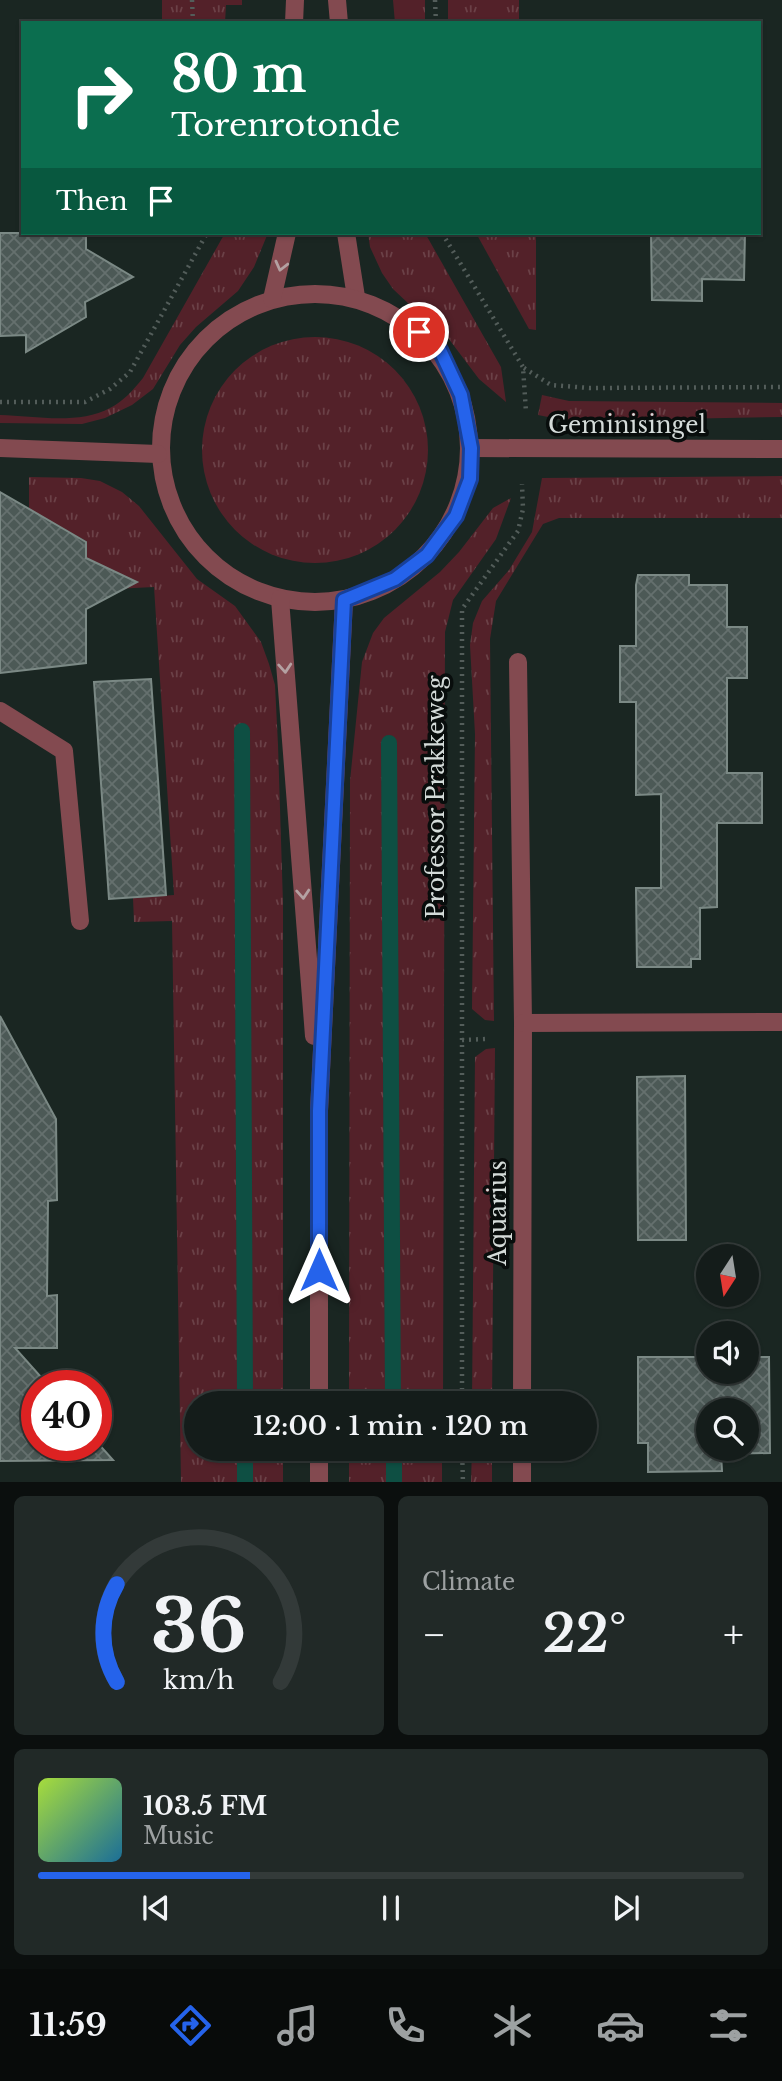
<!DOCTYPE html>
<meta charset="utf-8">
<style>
:root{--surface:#141c1a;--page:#212927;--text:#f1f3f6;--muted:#9da1a2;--line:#333a39;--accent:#2563eb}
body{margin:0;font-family:"Libre Baskerville",serif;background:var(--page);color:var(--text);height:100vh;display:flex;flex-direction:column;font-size:26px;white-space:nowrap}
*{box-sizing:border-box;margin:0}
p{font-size:23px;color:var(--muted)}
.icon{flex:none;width:38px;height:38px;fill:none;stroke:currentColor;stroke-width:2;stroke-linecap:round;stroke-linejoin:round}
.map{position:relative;height:1482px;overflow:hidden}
.drawer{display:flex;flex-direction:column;gap:14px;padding:14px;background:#0b0f0e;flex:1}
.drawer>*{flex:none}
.banner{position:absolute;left:21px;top:21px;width:740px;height:214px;border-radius:0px;box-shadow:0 2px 5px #0004,0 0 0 2px var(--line);background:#0b6e4f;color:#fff;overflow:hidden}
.needle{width:46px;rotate:192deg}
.fabs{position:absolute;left:696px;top:1244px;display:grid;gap:14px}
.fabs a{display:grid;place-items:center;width:63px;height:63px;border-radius:50%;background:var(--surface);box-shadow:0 2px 5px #0004,0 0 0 2px var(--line);font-size:35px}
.speed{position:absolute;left:21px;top:1370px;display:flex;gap:14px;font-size:35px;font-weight:700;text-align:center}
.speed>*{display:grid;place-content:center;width:91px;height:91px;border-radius:50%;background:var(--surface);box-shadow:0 2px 5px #0004,0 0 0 2px var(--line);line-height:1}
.speed .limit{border:10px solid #d22;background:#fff;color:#111}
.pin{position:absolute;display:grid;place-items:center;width:60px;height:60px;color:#fff;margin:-30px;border:4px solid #fff;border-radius:50%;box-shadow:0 2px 7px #0007}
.me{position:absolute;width:77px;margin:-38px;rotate:0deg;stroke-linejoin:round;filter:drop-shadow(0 0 5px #0008)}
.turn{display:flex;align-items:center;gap:24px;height:147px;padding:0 35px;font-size:32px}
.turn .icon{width:91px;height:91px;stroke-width:2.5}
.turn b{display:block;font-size:49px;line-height:60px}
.then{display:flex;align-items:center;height:66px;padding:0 35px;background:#0003;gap:14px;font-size:26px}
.big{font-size:52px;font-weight:600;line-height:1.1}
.drawer .tile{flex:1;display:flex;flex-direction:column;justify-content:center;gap:10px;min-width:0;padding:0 24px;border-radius:10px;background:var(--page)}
.drawer .dial{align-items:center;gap:0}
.dial svg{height:182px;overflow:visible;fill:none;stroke:var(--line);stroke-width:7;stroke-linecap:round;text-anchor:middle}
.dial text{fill:var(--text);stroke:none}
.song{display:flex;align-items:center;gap:21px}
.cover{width:84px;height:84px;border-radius:10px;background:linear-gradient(135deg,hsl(80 70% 55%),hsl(200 70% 35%))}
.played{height:7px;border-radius:4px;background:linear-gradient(90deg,var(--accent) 30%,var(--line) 30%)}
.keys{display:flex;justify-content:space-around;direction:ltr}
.heat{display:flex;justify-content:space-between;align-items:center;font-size:38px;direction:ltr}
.drawer .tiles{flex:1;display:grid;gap:14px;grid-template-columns:1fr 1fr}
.tile:last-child{grid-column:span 2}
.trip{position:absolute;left:184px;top:1391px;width:413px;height:70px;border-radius:35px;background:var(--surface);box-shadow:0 2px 5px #0004,0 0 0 2px var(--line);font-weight:600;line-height:70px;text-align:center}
.menu{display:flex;height:112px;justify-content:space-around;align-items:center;background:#080b0a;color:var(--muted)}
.menu .icon{width:49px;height:49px}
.menu .current{color:var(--accent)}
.menu b{font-size:32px;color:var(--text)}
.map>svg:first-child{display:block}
</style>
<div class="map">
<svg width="782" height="1483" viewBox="0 0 782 1483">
<defs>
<pattern id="grass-tufts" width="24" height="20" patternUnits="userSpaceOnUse" patternTransform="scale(1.75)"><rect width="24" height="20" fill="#532129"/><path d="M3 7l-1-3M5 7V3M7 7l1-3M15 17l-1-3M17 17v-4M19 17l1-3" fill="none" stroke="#6b4147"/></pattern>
<pattern id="building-cross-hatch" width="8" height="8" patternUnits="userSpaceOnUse" patternTransform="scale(1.75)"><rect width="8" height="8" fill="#4c5956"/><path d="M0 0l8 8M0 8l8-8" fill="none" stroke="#65706e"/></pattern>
</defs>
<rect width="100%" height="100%" fill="#1a2622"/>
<!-- grass -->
<g fill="url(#grass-tufts)">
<polygon points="162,0 242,0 242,5 226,5 225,23 162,23"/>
<polygon points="393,0 425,0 425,23 395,23"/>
<rect x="448" y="0" width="71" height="23"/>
<path d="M225,233H268L254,267L238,291L196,327L180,345L153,389L132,405L105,418L82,424L0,423V415C34,416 79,425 110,408C124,401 133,390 143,378Z"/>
<polygon points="368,233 425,233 501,367 506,402 479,379 439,326 410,305 393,289 382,273 370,247"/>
<polygon points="476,233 536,233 536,330 529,329"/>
<circle cx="315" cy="450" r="113"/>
<polygon points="542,395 569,401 782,403 782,417 568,421 538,415"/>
<polygon points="782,476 782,518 559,518 543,524 496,601 490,639 494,1021 485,1020 472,1009 475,734 470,645 473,623 482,601 509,570 532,532 542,478"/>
<polygon points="29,477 81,478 100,481 122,492 139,506 197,579 235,606 261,642 269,664 275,685 278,745 283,903 283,1403 196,1404 196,1449 283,1449 283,1482 181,1482 172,921 134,922 133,898 174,895 154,587 114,589 86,568 86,541 29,509"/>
<polygon points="511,498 496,539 453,600 445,632 443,1403 349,1403 350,781 362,662 373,633 384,618 440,572 459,552 493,508"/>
<polygon points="495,1048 492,1403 472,1403 475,1057 486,1049"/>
<rect x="349" y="1449" width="93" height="33"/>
<polygon points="472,1449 492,1449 492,1482 471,1482"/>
</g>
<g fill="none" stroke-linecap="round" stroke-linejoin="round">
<!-- stream -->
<g stroke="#0e4f43" stroke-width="16">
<polyline points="242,731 245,1404"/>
<polyline points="389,743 393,1404"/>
<polyline points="245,1449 245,1483"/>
<polyline points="394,1449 394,1483"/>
</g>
</g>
<!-- building -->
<g fill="url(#building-cross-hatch)" stroke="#7b8985" stroke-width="2" fill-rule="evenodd">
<polygon points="0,233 86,233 86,249 133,277 85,302 86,317 26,352 26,335 0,336"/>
<polygon points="651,233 745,233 744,280 702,279 702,301 652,300"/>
<polygon points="0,492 86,542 86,558 137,582 86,609 86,663 0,673"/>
<polygon points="638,575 689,575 689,585 727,585 727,627 747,627 747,678 727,678 727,773 762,773 762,823 717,823 717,907 700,908 700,959 691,959 691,967 637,967 636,888 661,888 661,794 636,795 636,702 620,702 620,646 636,646 636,585"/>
<polygon points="151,679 166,895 109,899 94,682"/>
<polygon points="0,1016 56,1119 57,1200 48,1201 47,1296 57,1295 57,1348 15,1348 49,1386 37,1386 37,1446 96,1446 96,1441 113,1460 0,1461"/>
<polygon points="685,1076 686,1240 638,1240 637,1077"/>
<path d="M638,1357H709V1372H747V1357H769L770,1453L721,1454L722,1471L648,1472V1443H638ZM709,1410H747V1449H709Z"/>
</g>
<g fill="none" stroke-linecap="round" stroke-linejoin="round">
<!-- path -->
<g stroke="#535d5a" stroke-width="4.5" stroke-dasharray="2 5" stroke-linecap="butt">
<polyline points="192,0 193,23"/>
<polyline points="435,0 436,23"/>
<polyline points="442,233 523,367 526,412"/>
<polyline points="524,368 551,385 589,388 782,387"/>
<polyline points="0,402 85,402 110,389 130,372 207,233"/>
<polyline points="462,1040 486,1039"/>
<polyline points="462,1404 462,609 518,531 523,509 522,484"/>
<polyline points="462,1449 463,1483"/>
</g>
<!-- minor -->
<g stroke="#834a50" stroke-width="18">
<polyline points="337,0 339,23"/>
<polyline points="294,23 295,0"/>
<polyline points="346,233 356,297"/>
<circle cx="315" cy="448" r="154"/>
<polyline points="272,299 287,233"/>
<polyline points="0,448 158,454"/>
<polyline points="471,448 782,449"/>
<polyline points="280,599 314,1036"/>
<polyline points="518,662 523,1023 522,1404"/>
<polyline points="0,711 64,751 80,921"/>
<polyline points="523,1023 782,1022"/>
<polyline points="319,1404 319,1111 344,600"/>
<polyline points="319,1483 319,1449"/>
<polyline points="522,1483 522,1449"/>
</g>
</g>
<!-- one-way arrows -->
<defs><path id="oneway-chevron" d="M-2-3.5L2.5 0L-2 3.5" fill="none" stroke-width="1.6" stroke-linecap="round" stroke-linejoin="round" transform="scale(1.75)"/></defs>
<g stroke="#b4a1a2">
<use href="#oneway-chevron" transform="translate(281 266) rotate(104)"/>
<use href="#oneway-chevron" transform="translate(285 668) rotate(86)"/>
<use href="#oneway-chevron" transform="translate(303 894) rotate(86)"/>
</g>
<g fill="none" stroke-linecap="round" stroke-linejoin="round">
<!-- route casing -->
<g stroke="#184099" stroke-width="18">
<polyline id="route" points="319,1270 319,1111 344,600 395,579 427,555 456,516 470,479 471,448 461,395 440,350 419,332"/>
</g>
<!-- route -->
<use href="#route" stroke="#2563eb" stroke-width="12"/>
</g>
<g text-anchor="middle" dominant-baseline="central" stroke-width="7" stroke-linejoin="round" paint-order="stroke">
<!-- street labels -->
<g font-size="23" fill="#d4dbd9" stroke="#080d0c">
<text x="627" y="425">Geminisingel</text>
<text transform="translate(436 797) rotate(-90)">Professor Prakkeweg</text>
<text transform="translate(498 1213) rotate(-90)">Aquarius</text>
</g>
</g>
</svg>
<div class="fabs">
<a><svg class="needle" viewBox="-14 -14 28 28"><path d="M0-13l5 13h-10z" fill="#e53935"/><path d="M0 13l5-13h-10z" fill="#9da1a2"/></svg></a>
<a><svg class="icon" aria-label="sound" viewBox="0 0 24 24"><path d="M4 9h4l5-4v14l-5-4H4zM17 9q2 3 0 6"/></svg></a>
<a><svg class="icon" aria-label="search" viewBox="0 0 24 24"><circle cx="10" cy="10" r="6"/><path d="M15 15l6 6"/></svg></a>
</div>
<div class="speed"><div class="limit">40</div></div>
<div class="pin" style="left:419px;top:332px;background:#d93025"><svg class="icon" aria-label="arrive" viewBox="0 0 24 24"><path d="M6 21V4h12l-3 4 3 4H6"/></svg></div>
<svg class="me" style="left:319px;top:1270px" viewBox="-20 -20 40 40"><path d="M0-17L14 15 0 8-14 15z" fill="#2563eb" stroke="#fff" stroke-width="4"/></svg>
<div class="trip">12:00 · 1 min · 120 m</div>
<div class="banner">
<div class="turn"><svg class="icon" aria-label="right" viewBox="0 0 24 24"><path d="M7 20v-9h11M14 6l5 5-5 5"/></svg><div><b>80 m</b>Torenrotonde</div></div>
<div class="then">Then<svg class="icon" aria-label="arrive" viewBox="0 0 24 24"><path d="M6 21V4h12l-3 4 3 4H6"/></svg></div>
</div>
</div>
<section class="drawer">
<div class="tiles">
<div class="tile dial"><svg viewBox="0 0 100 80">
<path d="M14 69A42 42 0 1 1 86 69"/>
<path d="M14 69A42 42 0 0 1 14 26" stroke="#2563eb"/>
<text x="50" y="56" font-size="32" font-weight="700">36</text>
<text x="50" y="72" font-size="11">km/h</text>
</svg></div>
<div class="tile"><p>Climate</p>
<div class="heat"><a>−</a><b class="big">22°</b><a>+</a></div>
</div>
<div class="tile">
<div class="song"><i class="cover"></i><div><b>103.5 FM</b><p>Music</p></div></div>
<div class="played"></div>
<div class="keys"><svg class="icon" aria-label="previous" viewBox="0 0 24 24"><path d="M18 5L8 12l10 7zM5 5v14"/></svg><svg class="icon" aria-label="pause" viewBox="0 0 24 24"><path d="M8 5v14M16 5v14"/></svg><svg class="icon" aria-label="next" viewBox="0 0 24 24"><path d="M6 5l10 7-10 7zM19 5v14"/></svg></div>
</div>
</div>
</section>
<nav class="menu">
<b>11:59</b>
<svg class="icon current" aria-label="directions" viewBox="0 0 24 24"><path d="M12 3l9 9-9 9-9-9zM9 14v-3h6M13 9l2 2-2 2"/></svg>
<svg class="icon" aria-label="music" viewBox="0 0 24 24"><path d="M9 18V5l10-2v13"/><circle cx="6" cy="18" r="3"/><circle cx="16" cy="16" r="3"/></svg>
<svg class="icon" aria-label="phone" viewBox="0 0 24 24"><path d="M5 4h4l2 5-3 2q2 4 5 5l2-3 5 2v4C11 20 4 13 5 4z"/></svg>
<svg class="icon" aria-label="climate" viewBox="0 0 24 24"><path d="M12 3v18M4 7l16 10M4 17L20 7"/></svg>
<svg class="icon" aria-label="car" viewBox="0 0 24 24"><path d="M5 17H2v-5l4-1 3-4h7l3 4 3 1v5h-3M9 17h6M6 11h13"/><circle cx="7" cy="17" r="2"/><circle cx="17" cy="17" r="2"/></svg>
<svg class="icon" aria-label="filters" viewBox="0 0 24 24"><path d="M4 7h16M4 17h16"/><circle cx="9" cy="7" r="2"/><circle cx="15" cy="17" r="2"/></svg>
</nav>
